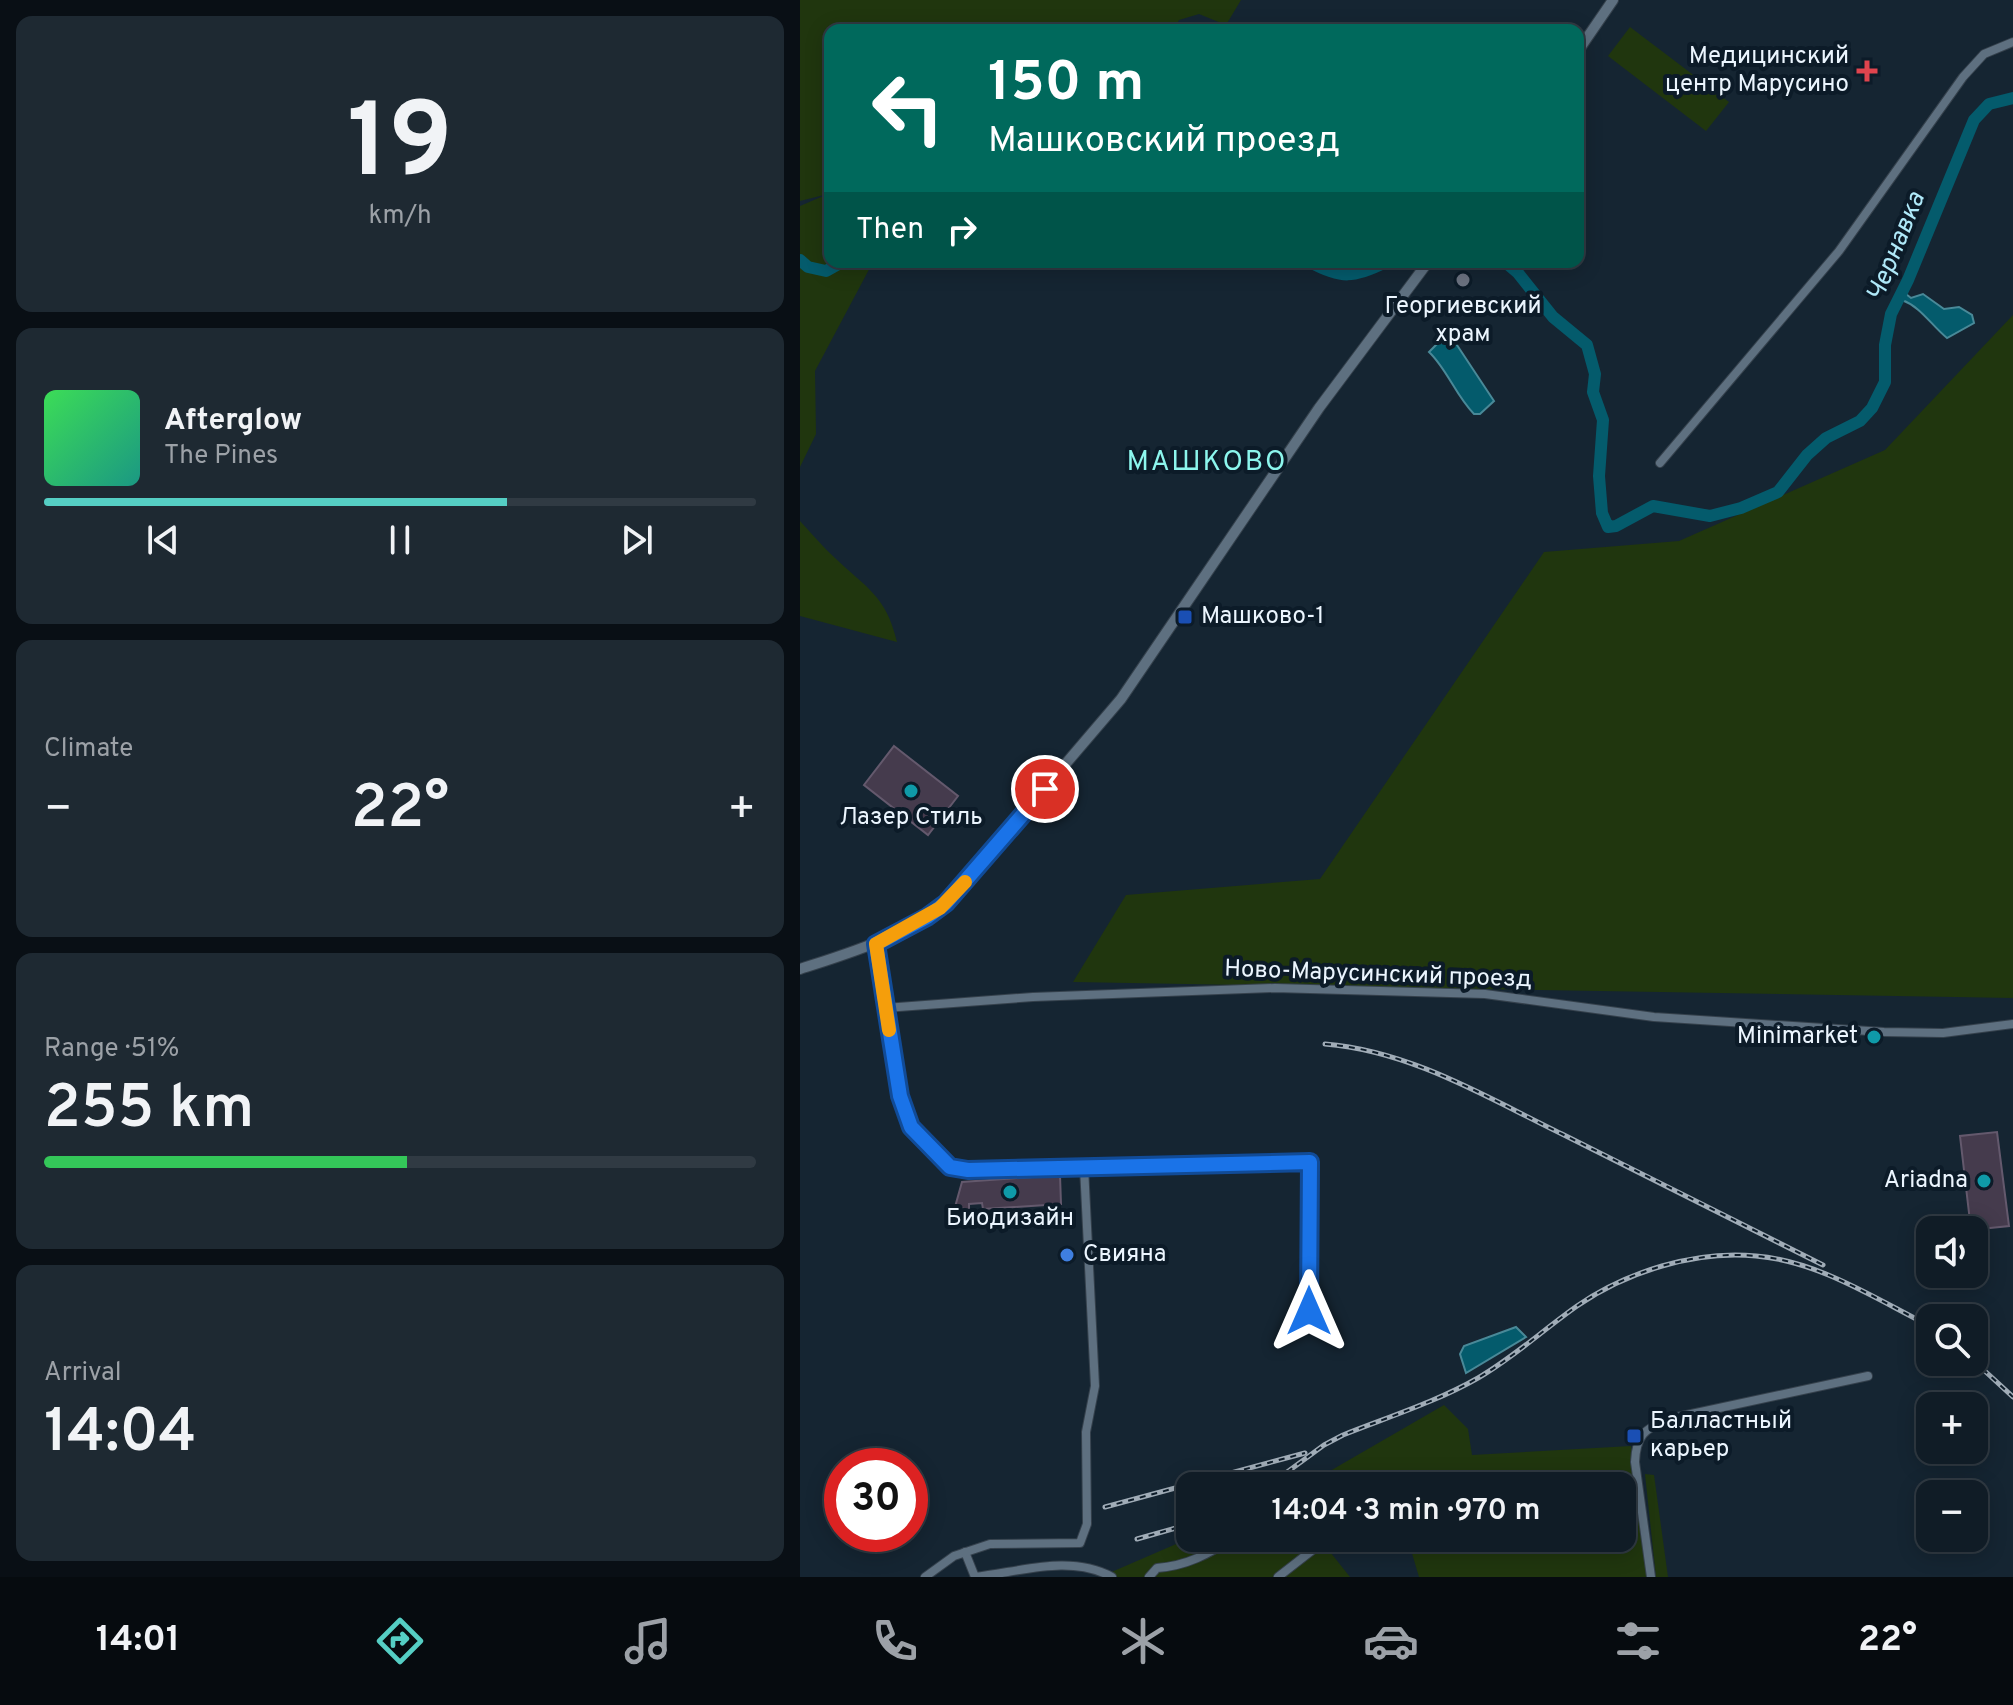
<!DOCTYPE html>
<meta charset="utf-8">
<style>
:root{--surface:#101c26;--page:#1e2932;--text:#f1f3f6;--muted:#9ca1a7;--line:#303a43;--accent:#55cec4}
body{margin:0;font-family:Overpass,sans-serif;background:var(--page);color:var(--text);height:100vh;display:flex;flex-direction:column;font-size:30px;white-space:nowrap}
*{box-sizing:border-box;margin:0}
p{font-size:26px;color:var(--muted)}
.icon{flex:none;width:44px;height:44px;fill:none;stroke:currentColor;stroke-width:2;stroke-linecap:round;stroke-linejoin:round}
.map{position:relative;flex:1;overflow:hidden}
.sheet{display:flex;flex-direction:column;gap:16px;padding:16px;background:#090f15;width:800px}
.sheet>*{flex:none}
.guide{position:absolute;left:24px;top:24px;width:760px;height:244px;border-radius:16px;box-shadow:0 4px 20px #0003,0 0 0 2px var(--line);background:#00695c;color:#fff;overflow:hidden}
.buttons{position:absolute;left:1116px;top:1216px;display:grid;gap:16px}
.buttons a{display:grid;place-items:center;width:72px;height:72px;border-radius:16px;background:var(--surface);box-shadow:0 4px 20px #0003,0 0 0 2px var(--line);font-size:40px}
.speed{position:absolute;left:24px;top:1448px;display:flex;gap:16px;font-size:40px;font-weight:700;text-align:center}
.speed>*{display:grid;place-content:center;width:104px;height:104px;border-radius:50%;background:var(--surface);box-shadow:0 4px 20px #0003,0 0 0 2px var(--line);line-height:1}
.speed .limit{border:12px solid #d22;background:#fff;color:#111}
.pin{position:absolute;display:grid;place-items:center;width:68px;height:68px;color:#fff;margin:-34px;border:4px solid #fff;border-radius:50%;box-shadow:0 2px 8px #0007}
.me{position:absolute;width:88px;margin:-44px;rotate:0deg;stroke-linejoin:round;filter:drop-shadow(0 0 6px #0008)}
.turn{display:flex;align-items:center;gap:28px;height:168px;padding:0 32px;font-size:36px}
.turn .icon{width:104px;height:104px;stroke-width:2.5}
.turn b{display:block;font-size:56px;line-height:68px}
.then{display:flex;align-items:center;height:76px;padding:0 32px;background:#0003;gap:16px;font-size:30px}
.big{font-size:60px;font-weight:600;line-height:1.1}
.sheet .tile{flex:1;display:flex;flex-direction:column;justify-content:center;gap:12px;min-width:0;padding:0 28px;border-radius:16px;background:var(--page)}
.sheet .dial{align-items:center;gap:0}
.dial b{font-size:104px;line-height:1}
.song{display:flex;align-items:center;gap:24px}
.cover{width:96px;height:96px;border-radius:12px;background:linear-gradient(135deg,hsl(130 70% 55%),hsl(170 70% 35%))}
.played{height:8px;border-radius:4px;background:linear-gradient(90deg,var(--accent) 65%,var(--line) 65%)}
.keys{display:flex;justify-content:space-around;direction:ltr}
.heat{display:flex;justify-content:space-between;align-items:center;font-size:44px;direction:ltr}
.charge{height:12px;border-radius:6px;background:linear-gradient(90deg,#34c759 51%,var(--line) 0)}
.trip{position:absolute;left:376px;top:1472px;width:460px;height:80px;border-radius:16px;background:var(--surface);box-shadow:0 4px 20px #0003,0 0 0 2px var(--line);font-weight:600;line-height:80px;text-align:center}
.menu{display:flex;height:128px;justify-content:space-around;align-items:center;background:#060b0f;color:var(--muted)}
.menu .icon{width:56px;height:56px}
.menu .selected{color:var(--accent)}
.menu b{font-size:36px;color:var(--text)}
main{display:flex;flex:1;min-height:0}
.map>svg:first-child{display:block}
</style>
<main>
<section class="sheet">
<div class="tile dial"><b>19</b><p>km/h</p></div>
<div class="tile">
<div class="song"><i class="cover"></i><div><b>Afterglow</b><p>The Pines</p></div></div>
<div class="played"></div>
<div class="keys"><svg class="icon" aria-label="previous" viewBox="0 0 24 24"><path d="M18 5L8 12l10 7zM5 5v14"/></svg><svg class="icon" aria-label="pause" viewBox="0 0 24 24"><path d="M8 5v14M16 5v14"/></svg><svg class="icon" aria-label="next" viewBox="0 0 24 24"><path d="M6 5l10 7-10 7zM19 5v14"/></svg></div>
</div>
<div class="tile"><p>Climate</p>
<div class="heat"><a>−</a><b class="big">22°</b><a>+</a></div>
</div>
<div class="tile"><p>Range · 51%</p><b class="big">255 km</b><div class="charge"></div></div>
<div class="tile"><p>Arrival</p><b class="big">14:04</b></div>
</section>
<div class="map">
<svg width="1213" height="1577" viewBox="0 0 1213 1577">
<rect width="100%" height="100%" fill="#152532"/>
<!-- green -->
<g fill="#20360e">
<polygon points="0,0 441,0 426,25 399,14 379,20 374,30 30,30 30,262 73,262 15,371 16,434 0,467 0,206 28,194 0,201"/>
<polygon points="830,27 929,102 906,131 808,56"/>
<polygon points="1213,315 1213,998 273,982 326,895 520,879 744,552 879,541 1085,450"/>
<path d="M0,521C12,534 23,547 35,558C66,588 86,595 97,642L0,616Z"/>
<polygon points="644,1405 668,1429 672,1455 831,1446 847,1577 619,1577 608,1540 603,1538 822,1538 822,1486 532,1486 523,1475"/>
<polygon points="845,1474 854,1475 868,1577 856,1577"/>
<polygon points="390,1538 519,1538 550,1577 300,1577"/>
</g>
<!-- water -->
<g fill="#045b6c" stroke="#498998" stroke-width="2">
<path d="M1106,294L1111,298L1123,294L1144,309L1159,307L1172,315L1174,323L1147,338C1131,325 1121,307 1102,300Z"/>
<path d="M649,333L694,401L680,414H674C656,396 647,369 629,352L637,344L645,342Z"/>
<polygon points="716,1327 726,1337 666,1373 660,1354 664,1346"/>
</g>
<g fill="none" stroke-linecap="round" stroke-linejoin="round">
<!-- river -->
<g stroke="#045b6c" stroke-width="12">
<polyline points="0,260 8,267 26,271 42,262"/>
<path d="M510,262C541,279 554,278 586,262"/>
<polyline points="705,262 718,273 753,317 787,345 795,374 793,392 803,420 799,476 802,513 808,527 816,526 853,506 910,516 941,508 978,492 1007,455 1026,438 1060,421 1072,408 1085,382 1085,345 1091,314 1108,280 1174,120 1189,104 1213,98"/>
</g>
</g>
<!-- building -->
<g fill="#453b4d" stroke="#64596d" stroke-width="2">
<polygon points="94,746 158,796 128,835 64,785"/>
<polygon points="1197,1132 1209,1226 1171,1230 1160,1136"/>
<polygon points="260,1175 261,1204 183,1209 182,1203 169,1204 169,1210 155,1207 162,1182"/>
</g>
<g fill="none" stroke-linecap="round" stroke-linejoin="round">
<!-- minor casing -->
<g stroke="#35414c" stroke-width="10">
<g id="minor">
<polyline points="860,463 1039,251 1163,77 1184,54 1213,42"/>
<polyline points="76,944 100,1096 111,1127 150,1167 168,1170 510,1162 509,1311"/>
<polyline points="85,1008 233,997 475,988 685,994 854,1017 1084,1032 1143,1033 1213,1024"/>
<path d="M165,1552L175,1577C220,1572 270,1554 312,1577"/>
<polyline points="125,1577 154,1556 190,1544 280,1543 287,1524 286,1432 295,1386 284,1167"/>
<path d="M349,1577L357,1568C386,1566 409,1554 433,1538"/>
<polyline points="478,1577 519,1545 513,1538"/>
<path d="M851,1577L835,1462C836,1436 844,1429 868,1419L1068,1376"/>
</g>
</g>
<!-- tertiary casing -->
<g stroke="#35414c" stroke-width="12">
<g id="tertiary">
<polyline points="778,51 813,0"/>
<path d="M0,969C56,951 115,934 157,891L321,699L519,408L628,262"/>
</g>
</g>
<!-- minor -->
<use href="#minor" stroke="#5e7080" stroke-width="8"/>
<!-- tertiary -->
<use href="#tertiary" stroke="#5e7080" stroke-width="10"/>
<!-- rail casing -->
<g stroke="#a0acb7" stroke-width="5">
<g id="rail">
<path d="M525,1044C611,1051 686,1097 762,1134C849,1177 936,1221 1023,1265"/>
<polyline points="1174,1361 1213,1397"/>
<path d="M468,1486L524,1445L543,1435C588,1417 636,1402 678,1378C714,1357 743,1330 777,1306C826,1272 895,1250 956,1256C1018,1261 1076,1299 1130,1326"/>
<polyline points="305,1507 505,1453"/>
<polyline points="337,1539 390,1524"/>
</g>
</g>
<!-- rail -->
<use href="#rail" stroke="#0c1b28" stroke-width="2" stroke-dasharray="6" stroke-linecap="butt"/>
</g>
<g fill="none" stroke-linecap="round" stroke-linejoin="round">
<!-- route casing -->
<g stroke="#114b97" stroke-width="20">
<polyline id="route" points="245,789 146,903 127,917 76,944 100,1096 111,1127 150,1167 168,1170 510,1162 509,1311"/>
</g>
<!-- route -->
<use href="#route" stroke="#1a73e8" stroke-width="14"/>
<!-- slow -->
<polyline stroke="#f59e0b" stroke-width="14" points="89,1030 76,944 140,908 165,882"/>
</g>
<!-- markers -->
<path fill="#e0444e" stroke="#0c1b28" stroke-width="3" d="M1063 59h8v8h8v8h-8v8h-8v-8h-8v-8h8z"/>
<circle fill="#6b7280" stroke="#0c1b28" stroke-width="3" cx="663" cy="280" r="8"/>
<g fill="#1a4fb4" stroke="#0c1b28" stroke-width="3">
<rect x="377" y="609" width="16" height="16" rx="4"/>
<rect x="826" y="1428" width="16" height="16" rx="4"/>
</g>
<g fill="#0f9aa8" stroke="#0c1b28" stroke-width="3">
<circle cx="111" cy="791" r="8"/>
<circle cx="1074" cy="1037" r="8"/>
<circle cx="1184" cy="1181" r="8"/>
<circle cx="210" cy="1192" r="8"/>
</g>
<circle fill="#3f7fe0" stroke="#0c1b28" stroke-width="3" cx="267" cy="1255" r="8"/>
<g text-anchor="middle" dominant-baseline="central" stroke-width="8" stroke-linejoin="round" paint-order="stroke">
<!-- poi labels -->
<g font-size="24" fill="#ebf5fe" stroke="#0c1b28" text-anchor="end">
<text x="1049" y="57">Медицинский<tspan x="1049" dy="28">центр Марусино</tspan></text>
<text x="663" y="307" text-anchor="middle">Георгиевский<tspan x="663" dy="28">храм</tspan></text>
<text x="401" y="617" text-anchor="start">Машково-1</text>
<text x="111" y="818" text-anchor="middle">Лазер Стиль</text>
<text x="1058" y="1037">Minimarket</text>
<text x="1168" y="1181">Ariadna</text>
<text x="210" y="1219" text-anchor="middle">Биодизайн</text>
<text x="283" y="1255" text-anchor="start">Свияна</text>
<text x="850" y="1422" text-anchor="start">Балластный<tspan x="850" dy="28">карьер</tspan></text>
</g>
<!-- street labels -->
<g font-size="24" fill="#ebf5fe" stroke="#0c1b28">
<text transform="translate(578 975) rotate(2)">Ново-Марусинский проезд</text>
</g>
<!-- water labels -->
<g font-size="26" font-style="italic" fill="#afe9f9" stroke="#0c1b28">
<text transform="translate(1097 247) rotate(-68)">Чернавка</text>
</g>
<!-- quarter labels -->
<g font-size="28" letter-spacing="2" fill="#8cf6ed" stroke="#0c1b28">
<text x="407" y="463">МАШКОВО</text>
</g>
</g>
</svg>
<div class="buttons">
<a><svg class="icon" aria-label="sound" viewBox="0 0 24 24"><path d="M4 9h4l5-4v14l-5-4H4zM17 9q2 3 0 6"/></svg></a>
<a><svg class="icon" aria-label="search" viewBox="0 0 24 24"><circle cx="10" cy="10" r="6"/><path d="M15 15l6 6"/></svg></a>
<a>+</a>
<a>−</a>
</div>
<div class="speed"><div class="limit">30</div></div>
<div class="pin" style="left:245px;top:789px;background:#d93025"><svg class="icon" aria-label="arrive" viewBox="0 0 24 24"><path d="M6 21V4h12l-3 4 3 4H6"/></svg></div>
<svg class="me" style="left:509px;top:1311px" viewBox="-20 -20 40 40"><path d="M0-17L14 15 0 8-14 15z" fill="#1a73e8" stroke="#fff" stroke-width="4"/></svg>
<div class="trip">14:04 · 3 min · 970 m</div>
<div class="guide">
<div class="turn"><svg class="icon" aria-label="left" viewBox="0 0 24 24"><path d="M17 20v-9H6M10 6l-5 5 5 5"/></svg><div><b>150 m</b>Машковский проезд</div></div>
<div class="then">Then<svg class="icon" aria-label="right" viewBox="0 0 24 24"><path d="M7 20v-9h11M14 6l5 5-5 5"/></svg></div>
</div>
</div>
</main>
<nav class="menu">
<b>14:01</b>
<svg class="icon selected" aria-label="directions" viewBox="0 0 24 24"><path d="M12 3l9 9-9 9-9-9zM9 14v-3h6M13 9l2 2-2 2"/></svg>
<svg class="icon" aria-label="music" viewBox="0 0 24 24"><path d="M9 18V5l10-2v13"/><circle cx="6" cy="18" r="3"/><circle cx="16" cy="16" r="3"/></svg>
<svg class="icon" aria-label="phone" viewBox="0 0 24 24"><path d="M5 4h4l2 5-3 2q2 4 5 5l2-3 5 2v4C11 20 4 13 5 4z"/></svg>
<svg class="icon" aria-label="climate" viewBox="0 0 24 24"><path d="M12 3v18M4 7l16 10M4 17L20 7"/></svg>
<svg class="icon" aria-label="car" viewBox="0 0 24 24"><path d="M5 17H2v-5l4-1 3-4h7l3 4 3 1v5h-3M9 17h6M6 11h13"/><circle cx="7" cy="17" r="2"/><circle cx="17" cy="17" r="2"/></svg>
<svg class="icon" aria-label="filters" viewBox="0 0 24 24"><path d="M4 7h16M4 17h16"/><circle cx="9" cy="7" r="2"/><circle cx="15" cy="17" r="2"/></svg>
<b>22°</b>
</nav>
